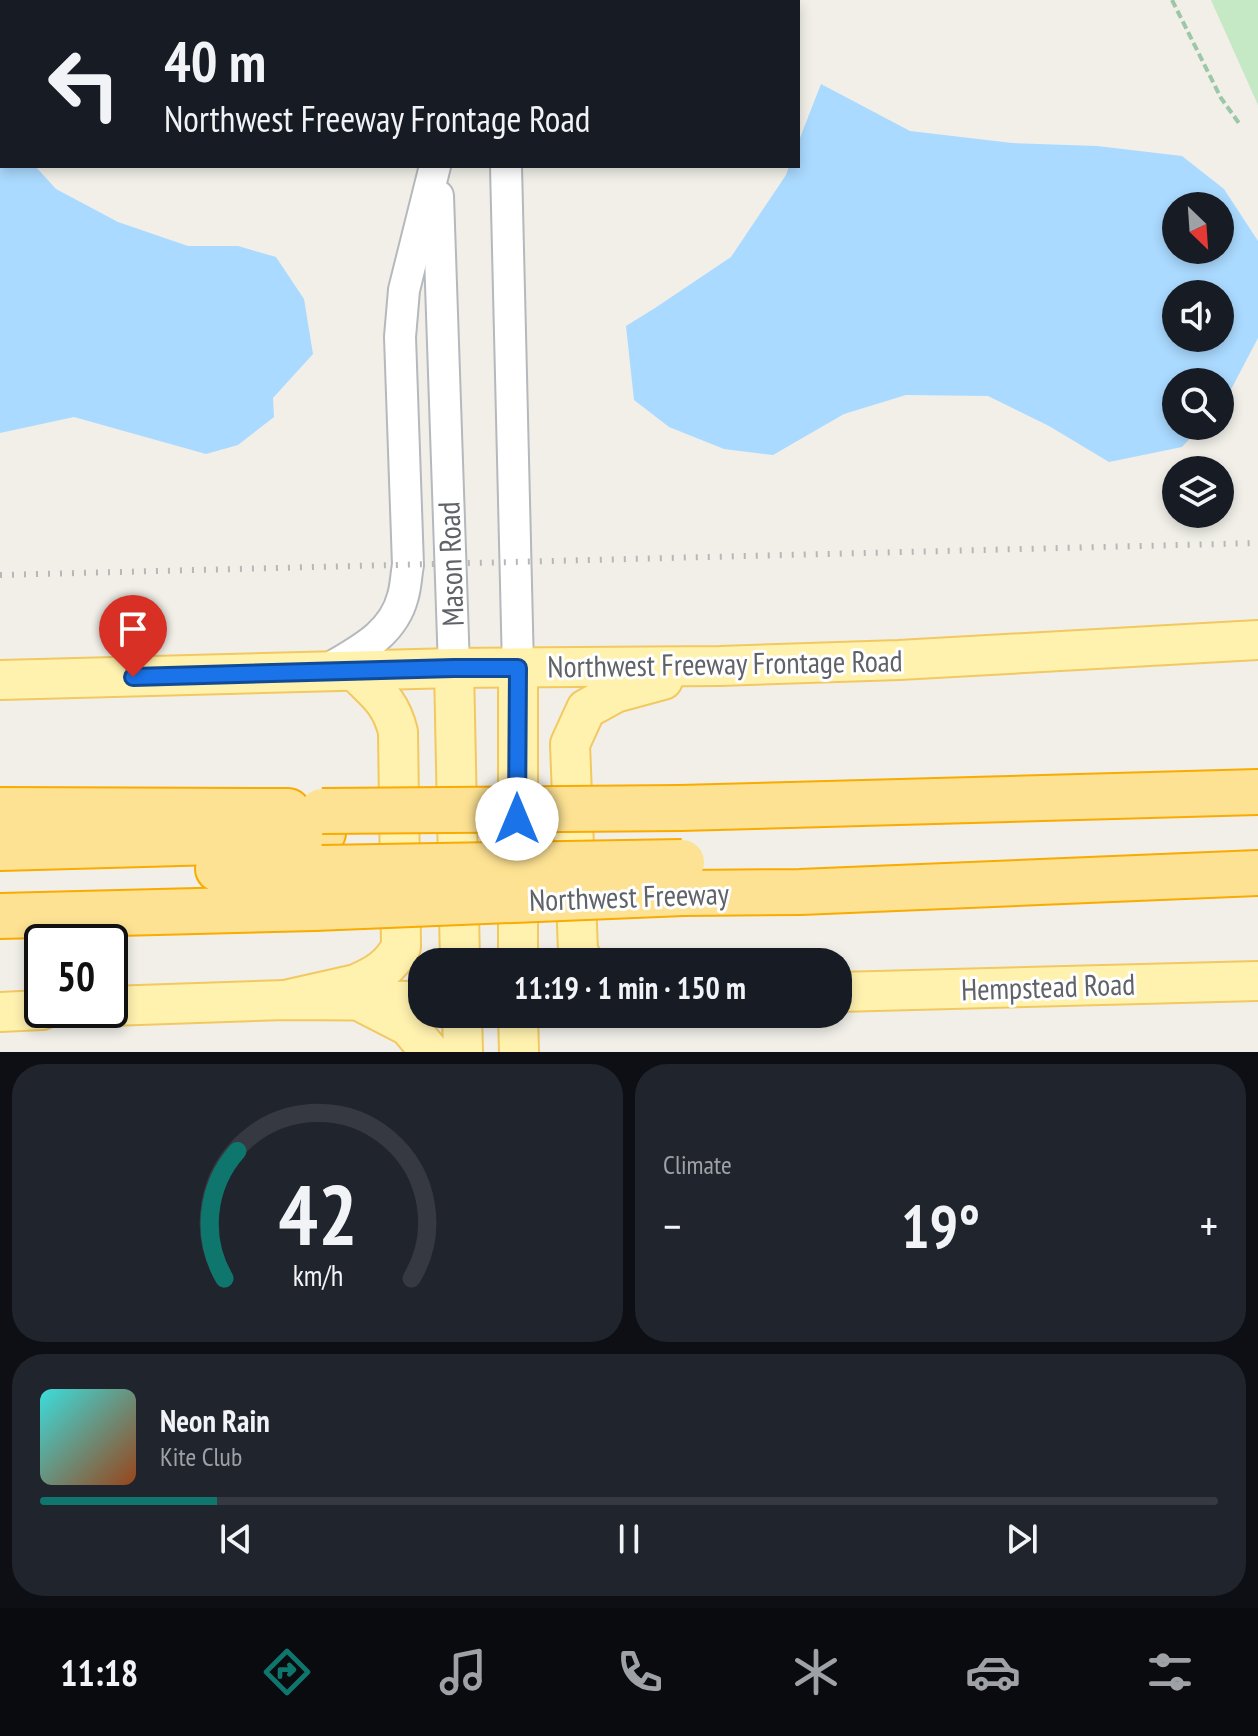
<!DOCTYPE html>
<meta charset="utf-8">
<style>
:root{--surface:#171b24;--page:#20242c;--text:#f1f3f6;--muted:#9ea1a6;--line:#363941;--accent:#0f766e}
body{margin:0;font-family:"PT Sans Narrow",sans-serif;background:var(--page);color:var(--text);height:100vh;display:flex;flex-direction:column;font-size:30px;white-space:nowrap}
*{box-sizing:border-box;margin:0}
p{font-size:26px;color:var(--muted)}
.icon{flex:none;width:44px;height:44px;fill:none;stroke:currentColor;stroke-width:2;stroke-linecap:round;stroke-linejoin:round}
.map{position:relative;height:1052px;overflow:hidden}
.sheet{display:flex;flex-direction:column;gap:12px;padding:12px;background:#0d0f14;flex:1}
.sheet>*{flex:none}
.top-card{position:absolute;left:0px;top:0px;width:800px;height:168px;box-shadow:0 4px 12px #0003;background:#171b24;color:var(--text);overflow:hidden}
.needle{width:52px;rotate:155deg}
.controls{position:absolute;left:1162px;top:192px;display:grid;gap:16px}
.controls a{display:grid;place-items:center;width:72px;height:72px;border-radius:50%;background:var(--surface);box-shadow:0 4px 12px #0003;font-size:40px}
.speed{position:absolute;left:24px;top:924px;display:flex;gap:16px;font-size:40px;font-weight:700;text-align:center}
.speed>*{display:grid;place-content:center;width:104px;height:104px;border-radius:50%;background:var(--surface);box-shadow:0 4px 12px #0003;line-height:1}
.speed .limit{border:4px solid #111;border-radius:12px;background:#fff;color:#111}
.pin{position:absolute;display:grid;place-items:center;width:68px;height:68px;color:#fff;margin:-82px -34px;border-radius:50% 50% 50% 0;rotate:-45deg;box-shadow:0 0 8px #0007}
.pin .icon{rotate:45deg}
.me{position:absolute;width:88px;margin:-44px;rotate:0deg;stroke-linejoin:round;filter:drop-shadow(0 0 6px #0008)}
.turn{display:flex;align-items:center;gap:28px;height:168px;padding:0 32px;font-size:36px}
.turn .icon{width:104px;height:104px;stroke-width:2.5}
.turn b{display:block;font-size:56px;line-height:68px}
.big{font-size:60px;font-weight:800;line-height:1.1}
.sheet .card{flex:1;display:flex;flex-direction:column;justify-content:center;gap:12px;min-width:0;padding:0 28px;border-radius:32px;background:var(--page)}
.sheet .dial{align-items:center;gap:0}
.dial svg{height:208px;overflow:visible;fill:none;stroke:var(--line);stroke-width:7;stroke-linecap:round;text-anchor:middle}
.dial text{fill:var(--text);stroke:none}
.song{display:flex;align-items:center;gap:24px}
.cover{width:96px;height:96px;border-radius:12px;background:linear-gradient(135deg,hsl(180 70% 55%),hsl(20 70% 35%))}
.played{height:8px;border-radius:4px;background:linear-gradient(90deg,var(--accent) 15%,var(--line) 15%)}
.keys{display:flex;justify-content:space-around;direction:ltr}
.heat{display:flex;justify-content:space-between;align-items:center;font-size:44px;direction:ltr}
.sheet .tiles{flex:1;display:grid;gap:12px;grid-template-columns:1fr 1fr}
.card:last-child{grid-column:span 2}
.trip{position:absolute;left:408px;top:948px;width:444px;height:80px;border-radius:32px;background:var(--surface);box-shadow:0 4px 12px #0003;font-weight:800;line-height:80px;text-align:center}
.tab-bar{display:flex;height:128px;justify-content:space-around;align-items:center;background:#090b0e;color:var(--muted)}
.tab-bar .icon{width:56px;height:56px}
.tab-bar .selected{color:var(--accent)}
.tab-bar b{font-size:36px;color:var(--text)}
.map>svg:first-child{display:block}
</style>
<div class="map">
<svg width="1258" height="1052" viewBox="0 0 1258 1052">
<rect width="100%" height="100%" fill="#f1efe8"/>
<!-- green -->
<g fill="#c5e8c5">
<polygon points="0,0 328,0 328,2 2,2 2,119 0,120"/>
<polygon points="1211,0 1258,0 1258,105"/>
</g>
<!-- water -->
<g fill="#aadaff" fill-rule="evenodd">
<path d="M821,84L910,131L1012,143L1097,146L1182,156L1224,189L1258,241V338L1228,395L1220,405V382H1176V426H1201L1182,447L1109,462L1049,426L988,396L906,395L844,414L773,455L724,449L669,427L634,400L626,326L655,308L731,257L786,175L789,166H798V143ZM1176,206H1220V250H1176ZM1176,294H1220V338H1176Z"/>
<polygon points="0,137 2,137 2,166 35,166 56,189 118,222 188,246 238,246 276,257 304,299 313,354 273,398 274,417 238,445 206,454 74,417 0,433"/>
</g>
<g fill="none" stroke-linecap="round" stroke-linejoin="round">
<!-- minor casing -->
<g stroke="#b5b8bc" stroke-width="34">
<g id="minor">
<polyline points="433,0 433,2"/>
<polyline points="497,0 498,2"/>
<polyline points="506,166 518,668"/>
<polyline points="438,196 454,668"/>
<path d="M323,672C356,652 393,636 403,596C406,586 406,575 408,565L400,337L404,290L435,166"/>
</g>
</g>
<!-- major casing -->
<g stroke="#f2c960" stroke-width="42">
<g id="major">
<polyline points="454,668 460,962"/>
<polyline points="0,680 454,668 720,666 899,660 1258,640"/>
<polyline points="518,962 518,668"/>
<polyline points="584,962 578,951 570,744 586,709 615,693 663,680"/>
<polyline points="838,992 1258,981"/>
<path d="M285,1000L356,984C377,975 390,967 401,947L398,732C391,702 376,692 355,671"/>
<polyline points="365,1004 408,1026 430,1052"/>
<polyline points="110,1006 285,1000 422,1001"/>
<polyline points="0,1012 42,1010"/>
<polyline points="462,1014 463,1052"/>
<polyline points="518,1014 519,1052"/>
</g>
</g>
<!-- highway casing -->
<g stroke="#f9ab00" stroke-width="48">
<g id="highway">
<polyline points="680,808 1258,792"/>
<polyline points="0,810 288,811"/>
<polyline points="0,848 216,842 323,833"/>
<polyline points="218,869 322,868"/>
<polyline points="683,893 800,892 1258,873"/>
<polyline points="0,916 314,908"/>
</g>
</g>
<!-- path -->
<polyline stroke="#9cc7a9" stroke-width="4" stroke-dasharray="8 4" stroke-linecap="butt" points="1172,0 1221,98 1241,126"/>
<!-- minor -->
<use href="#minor" stroke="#fff" stroke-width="30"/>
<!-- major -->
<use href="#major" stroke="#fff2af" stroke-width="38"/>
<!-- highway -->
<use href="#highway" stroke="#fde293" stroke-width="44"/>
<!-- rail -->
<polyline stroke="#b6b7b8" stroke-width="6" stroke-dasharray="2 10" stroke-linecap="butt" points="0,575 1258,543"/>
<!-- highway-bridge casing -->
<g stroke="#f9ab00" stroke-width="48" stroke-linecap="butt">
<g id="highway-bridge">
<polyline points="322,811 680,808"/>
<polyline points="322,868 682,862"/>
<polyline points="314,908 683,893"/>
</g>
</g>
<!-- highway-bridge -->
<use href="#highway-bridge" stroke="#fde293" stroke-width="44"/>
</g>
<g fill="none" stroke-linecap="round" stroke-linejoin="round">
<!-- route casing -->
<g stroke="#114b97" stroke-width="20">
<polyline id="route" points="133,677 454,668 518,668 517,819"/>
</g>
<!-- route -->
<use href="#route" stroke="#1a73e8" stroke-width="14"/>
</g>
<g text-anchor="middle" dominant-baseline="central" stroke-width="6" stroke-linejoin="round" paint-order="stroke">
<!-- street labels -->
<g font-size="30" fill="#5f6368" stroke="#fff">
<text transform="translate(450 564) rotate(-92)">Mason Road</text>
<text transform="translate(725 663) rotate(-1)">Northwest Freeway Frontage Road</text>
<text transform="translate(629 896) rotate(-2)">Northwest Freeway</text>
<text transform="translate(1048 986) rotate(-2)">Hempstead Road</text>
</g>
</g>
</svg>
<div class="controls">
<a><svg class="needle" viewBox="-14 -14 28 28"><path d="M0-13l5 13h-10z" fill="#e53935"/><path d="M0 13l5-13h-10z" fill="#9ea1a6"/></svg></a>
<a><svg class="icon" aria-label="sound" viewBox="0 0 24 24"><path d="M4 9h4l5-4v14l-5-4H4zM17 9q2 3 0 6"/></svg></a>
<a><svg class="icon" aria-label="search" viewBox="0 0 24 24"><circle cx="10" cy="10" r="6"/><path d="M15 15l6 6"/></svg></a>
<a><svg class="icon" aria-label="layers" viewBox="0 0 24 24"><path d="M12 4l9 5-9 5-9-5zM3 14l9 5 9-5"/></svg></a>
</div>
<div class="speed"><div class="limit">50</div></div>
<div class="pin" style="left:133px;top:677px;background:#d93025"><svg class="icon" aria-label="arrive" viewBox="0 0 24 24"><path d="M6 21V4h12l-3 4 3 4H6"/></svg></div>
<svg class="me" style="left:517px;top:819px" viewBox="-20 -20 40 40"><circle r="19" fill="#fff"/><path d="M0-13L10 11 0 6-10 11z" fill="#1a73e8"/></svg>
<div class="trip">11:19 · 1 min · 150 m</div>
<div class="top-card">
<div class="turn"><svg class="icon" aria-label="left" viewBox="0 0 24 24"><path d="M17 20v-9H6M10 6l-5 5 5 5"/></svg><div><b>40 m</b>Northwest Freeway Frontage Road</div></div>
</div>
</div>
<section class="sheet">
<div class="tiles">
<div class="card dial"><svg viewBox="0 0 100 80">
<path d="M14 69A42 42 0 1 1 86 69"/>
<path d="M14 69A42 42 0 0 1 19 20" stroke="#0f766e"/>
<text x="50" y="56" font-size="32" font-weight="700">42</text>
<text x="50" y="72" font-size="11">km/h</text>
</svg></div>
<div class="card"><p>Climate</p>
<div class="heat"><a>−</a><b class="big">19°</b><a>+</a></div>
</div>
<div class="card">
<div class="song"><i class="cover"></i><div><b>Neon Rain</b><p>Kite Club</p></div></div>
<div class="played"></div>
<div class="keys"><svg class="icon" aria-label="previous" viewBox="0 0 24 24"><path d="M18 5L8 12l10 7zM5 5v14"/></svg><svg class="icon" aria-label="pause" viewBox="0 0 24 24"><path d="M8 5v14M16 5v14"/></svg><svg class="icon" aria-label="next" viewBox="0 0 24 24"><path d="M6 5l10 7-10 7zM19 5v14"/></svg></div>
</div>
</div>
</section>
<nav class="tab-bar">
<b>11:18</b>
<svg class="icon selected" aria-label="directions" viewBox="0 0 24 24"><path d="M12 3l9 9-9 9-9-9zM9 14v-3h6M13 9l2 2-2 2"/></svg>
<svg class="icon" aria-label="music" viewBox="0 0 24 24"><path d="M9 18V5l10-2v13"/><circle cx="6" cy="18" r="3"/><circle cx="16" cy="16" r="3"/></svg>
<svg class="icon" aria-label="phone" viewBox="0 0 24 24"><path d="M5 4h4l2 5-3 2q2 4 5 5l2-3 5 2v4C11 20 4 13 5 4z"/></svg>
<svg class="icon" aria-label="climate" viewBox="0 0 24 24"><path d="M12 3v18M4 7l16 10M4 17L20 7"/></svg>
<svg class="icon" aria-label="car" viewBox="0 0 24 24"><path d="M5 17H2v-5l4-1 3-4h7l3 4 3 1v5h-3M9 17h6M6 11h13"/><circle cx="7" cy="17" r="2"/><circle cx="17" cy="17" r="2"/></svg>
<svg class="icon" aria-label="filters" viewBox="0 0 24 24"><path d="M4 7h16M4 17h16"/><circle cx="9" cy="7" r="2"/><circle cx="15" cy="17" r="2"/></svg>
</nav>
